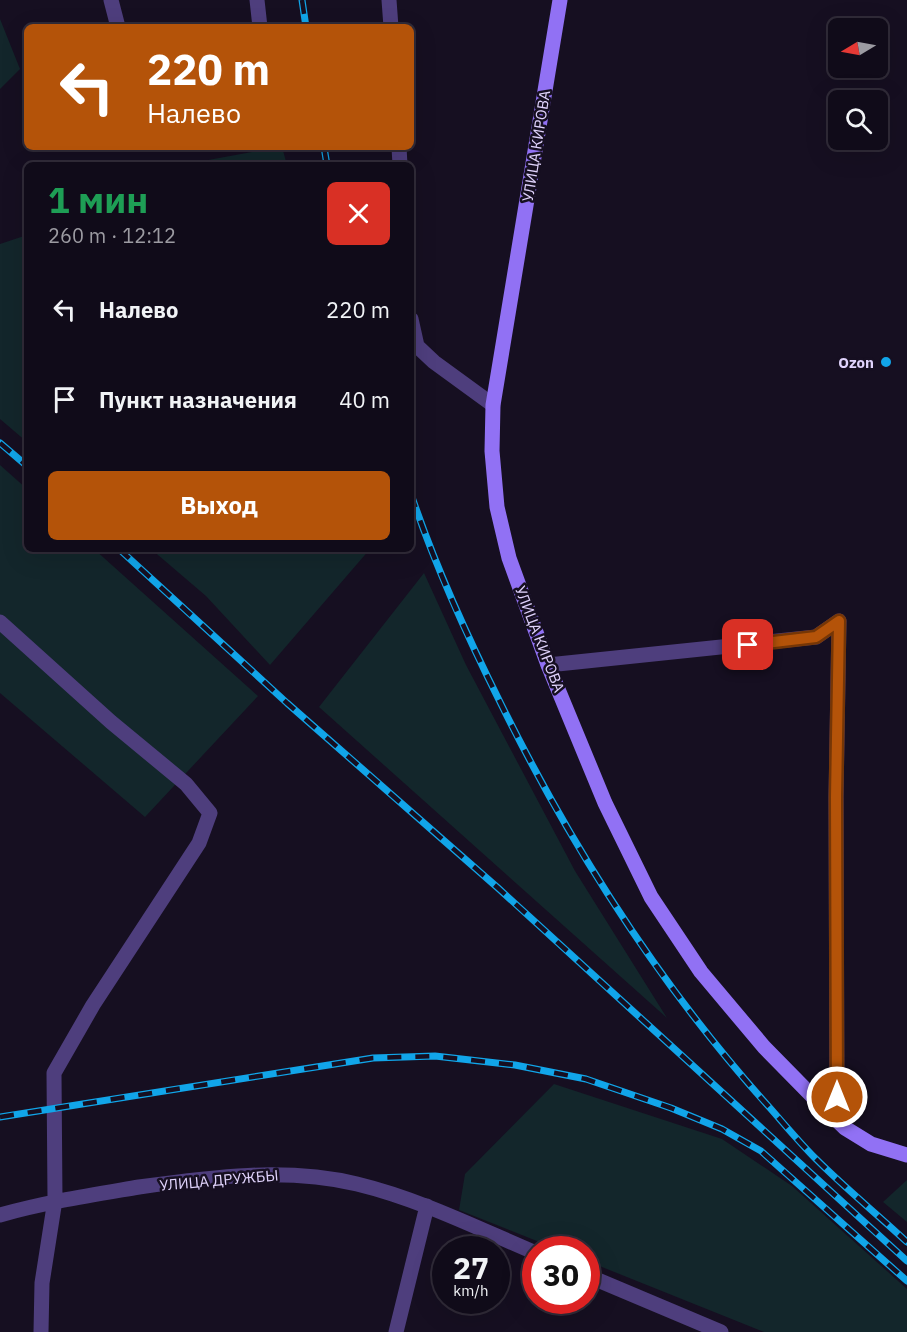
<!DOCTYPE html>
<html lang="ru">
<head>
<meta charset="utf-8">
<style>
	body { margin:0; font-family:"IBM Plex Sans",sans-serif; background:#1e1926; color:#f1f3f6; height:100vh; display:flex; flex-direction:column; font-size:22px; white-space:nowrap }
	* { box-sizing:border-box; margin:0 }
	p { font-size:20px; color:#9c9ba2 }
	.icon { flex:none; width:33px; height:33px; fill:none; stroke:currentColor; stroke-width:2; stroke-linecap:round; stroke-linejoin:round }
	.map { position:relative; flex:1; overflow:hidden }
	.side { position:absolute; left:24px; top:162px; width:390px; height:390px; display:flex; flex-direction:column; background:#100b19; border-radius:9px; box-shadow:0 6px 24px #0002,0 0 0 2px #302b38 }
	.side>* { flex:none }
	.top-card { position:absolute; left:24px; top:24px; width:390px; height:126px; border-radius:9px; box-shadow:0 6px 24px #0002,0 0 0 2px #302b38; background:#b45309; color:#fff; overflow:hidden }
	.needle { width:39px; rotate:260deg }
	.fabs { position:absolute; left:828px; top:18px; display:grid; gap:12px }
	.fabs a { display:grid; place-items:center; width:60px; height:60px; border-radius:9px; background:#100b19; box-shadow:0 6px 24px #0002,0 0 0 2px #302b38; font-size:30px }
	.speed { position:absolute; left:432px; top:1236px; display:flex; gap:12px; font-size:30px; font-weight:700; text-align:center }
	.speed>* { display:grid; place-content:center; width:78px; height:78px; border-radius:50%; background:#100b19; box-shadow:0 6px 24px #0002,0 0 0 2px #302b38; line-height:1 }
	.speed small { font-size:15px; font-weight:400 }
	.speed .limit { border:9px solid #d22; background:#fff; color:#111 }
	.pin { position:absolute; display:grid; place-items:center; width:51px; height:51px; color:#fff; margin:-26px; border-radius:12px; box-shadow:0 3px 9px #0006 }
	.me { position:absolute; width:66px; margin:-33px; rotate:0deg; stroke-linejoin:round; filter:drop-shadow(0 0 4px #0008) }
	.turn { display:flex; align-items:center; gap:21px; height:126px; padding:0 24px; font-size:27px }
	.turn .icon { width:78px; height:78px; stroke-width:2.5 }
	.turn b { display:block; font-size:42px; line-height:51px }
	.round { display:grid; place-items:center; flex:none; width:63px; height:63px; border-radius:9px; background:#1e1926 }
	.summary { display:flex; align-items:center; justify-content:space-between; height:102px; padding:0 24px }
	h1 { font-size:36px; font-weight:700; line-height:45px; color:#1e9e55 }
	.cta { display:flex; gap:12px; margin-top:auto; padding:12px 24px }
	.cta a { flex:1; height:69px; border-radius:9px; background:#b45309; color:#fff; font-size:24px; font-weight:700; line-height:69px; text-align:center }
	ul { padding:0; list-style:none }
	li { display:flex; align-items:center; gap:18px; height:90px; padding:0 24px }
	li div { flex:1 }
	li b { display:block; font-size:22px }
	li em { font-style:normal }
	.map>svg:first-child { display:block }
	.green { fill:#13262b }
	.lines { fill:none; stroke-linecap:round; stroke-linejoin:round }
	.street { stroke:#4e3e7d; stroke-width:15 }
	.secondary { stroke:#9171f4; stroke-width:15 }
	.rail-casing { stroke:#11a5e9; stroke-width:7 }
	.rail { stroke:#160f21; stroke-width:4.5; stroke-dasharray:14; stroke-linecap:butt }
	.route-casing { stroke:#753606; stroke-width:15 }
	.route { stroke:#b45309; stroke-width:10 }
	.poi-dot { fill:#11a5e9; stroke:#160f21; stroke-width:2 }
	.labels { text-anchor:middle; dominant-baseline:central; stroke-width:5; stroke-linejoin:round; paint-order:stroke }
	.street-label { font-size:15px; fill:#e0d3fc; stroke:#160f21 }
	.poi-label { font-size:15px; font-weight:bold; fill:#e0d3fc; stroke:#160f21; text-anchor:end }
</style>
</head>
<body>
<div class="map">
<svg width="907" height="1332" viewBox="0 0 907 1332">
	<rect width="100%" height="100%" fill="#160f21"/>
	<path class="green" d="M0 19 20 69 0 89Z
		M279 147H282L287 165H181Z
		M27 235V442L0 419V244Z
		M0 465 27 489V549H94L258 696 145 817 0 693Z
		M151 549H370L270 665 206 596Z
		M424 573 466 665 575 871 667 1018 319 707Z
		M554 1084 722 1139 792 1186 907 1289V1332H764L587 1261 586 1250 557 1249 459 1210 465 1174Z
		M907 1180V1222L883 1202Z"/>
	<g class="lines">
		<path class="street" d="M111 0 118 27
			M257 0 260 27
			M389 0 391 27
			M399 147 400 165
			M411 319 417 346 434 362 493 405
			M0 622 111 722 186 784 210 813 199 843 93 1005 54 1073 55 1200 42 1283 41 1332
			M548 665 816 637 839 621
			M837 1120 836 797 839 621
			M0 1215C46 1202 92 1195 139 1187 211 1177 285 1167 357 1184 419 1199 477 1228 536 1253
			M586 1275 721 1332
			M396 1332 427 1206"/>
		<path class="secondary" d="M560 0 493 405 492 451 497 507 509 558 548 665 605 803 651 897 701 972 764 1047 819 1103 845 1128 871 1144 907 1155"/>
		<defs>
			<path id="rail" d="M302 0 306 27
				M324 147 327 165
				M0 443 27 466
				M411 494C435 566 467 636 501 704 573 850 661 987 770 1108 785 1125 800 1143 816 1159 845 1188 877 1214 907 1242
				M119 549 287 703 498 888 907 1261
				M0 1117 373 1058 435 1056 515 1065 586 1079 671 1108 722 1129 761 1151 907 1281"/>
		</defs>
		<use href="#rail" class="rail-casing"/>
		<use href="#rail" class="rail"/>
	</g>
	<g class="lines">
		<defs>
			<path id="route" d="M748 645 816 637 839 621 836 797 837 1097"/>
		</defs>
		<use href="#route" class="route-casing"/>
		<use href="#route" class="route"/>
	</g>
	<circle class="poi-dot" cx="886" cy="362" r="6"/>
	<g class="labels">
		<g class="street-label">
			<text transform="translate(536 146) rotate(-81)">УЛИЦА КИРОВА</text>
			<text transform="translate(540 639) rotate(69)">УЛИЦА КИРОВА</text>
			<text transform="translate(219 1180) rotate(-5)">УЛИЦА ДРУЖБЫ</text>
		</g>
		<g class="poi-label">
			<text x="874" y="362">Ozon</text>
		</g>
	</g>
</svg>
<div class="fabs">
<a><svg class="needle" viewBox="-14 -14 28 28"><path d="M0-13l5 13h-10z" fill="#e53935"/><path d="M0 13l5-13h-10z" fill="#9c9ba2"/></svg></a>
<a><svg class="icon" aria-label="search" viewBox="0 0 24 24"><circle cx="10" cy="10" r="6"/><path d="M15 15l6 6"/></svg></a>
</div>
<div class="speed"><div>27<small>km/h</small></div><div class="limit">30</div></div>
<div class="pin" style="left:748px;top:645px;background:#d93025"><svg class="icon" aria-label="arrive" viewBox="0 0 24 24"><path d="M6 21V4h12l-3 4 3 4H6"/></svg></div>
<svg class="me" style="left:837px;top:1097px" viewBox="-20 -20 40 40"><circle r="17" fill="#b45309" stroke="#fff" stroke-width="3"/><path d="M0-11L8 9 0 5-8 9z" fill="#fff"/></svg>
<div class="top-card">
<div class="turn"><svg class="icon" aria-label="left" viewBox="0 0 24 24"><path d="M17 20v-9H6M10 6l-5 5 5 5"/></svg><div><b>220 m</b>Налево</div></div>
</div>
<section class="side">
<div class="summary"><div><h1>1 мин</h1><p>260 m · 12:12</p></div><a class="round" style="background:#d93025;color:#fff"><svg class="icon" aria-label="close" viewBox="0 0 24 24"><path d="M6 6l12 12M18 6L6 18"/></svg></a></div>
<ul>
<li><svg class="icon" aria-label="left" viewBox="0 0 24 24"><path d="M17 20v-9H6M10 6l-5 5 5 5"/></svg><div><b>Налево</b></div><em>220 m</em></li>
<li><svg class="icon" aria-label="arrive" viewBox="0 0 24 24"><path d="M6 21V4h12l-3 4 3 4H6"/></svg><div><b>Пункт назначения</b></div><em>40 m</em></li>
</ul>
<div class="cta"><a>Выход</a></div>
</section>
</div>
</body>
</html>
